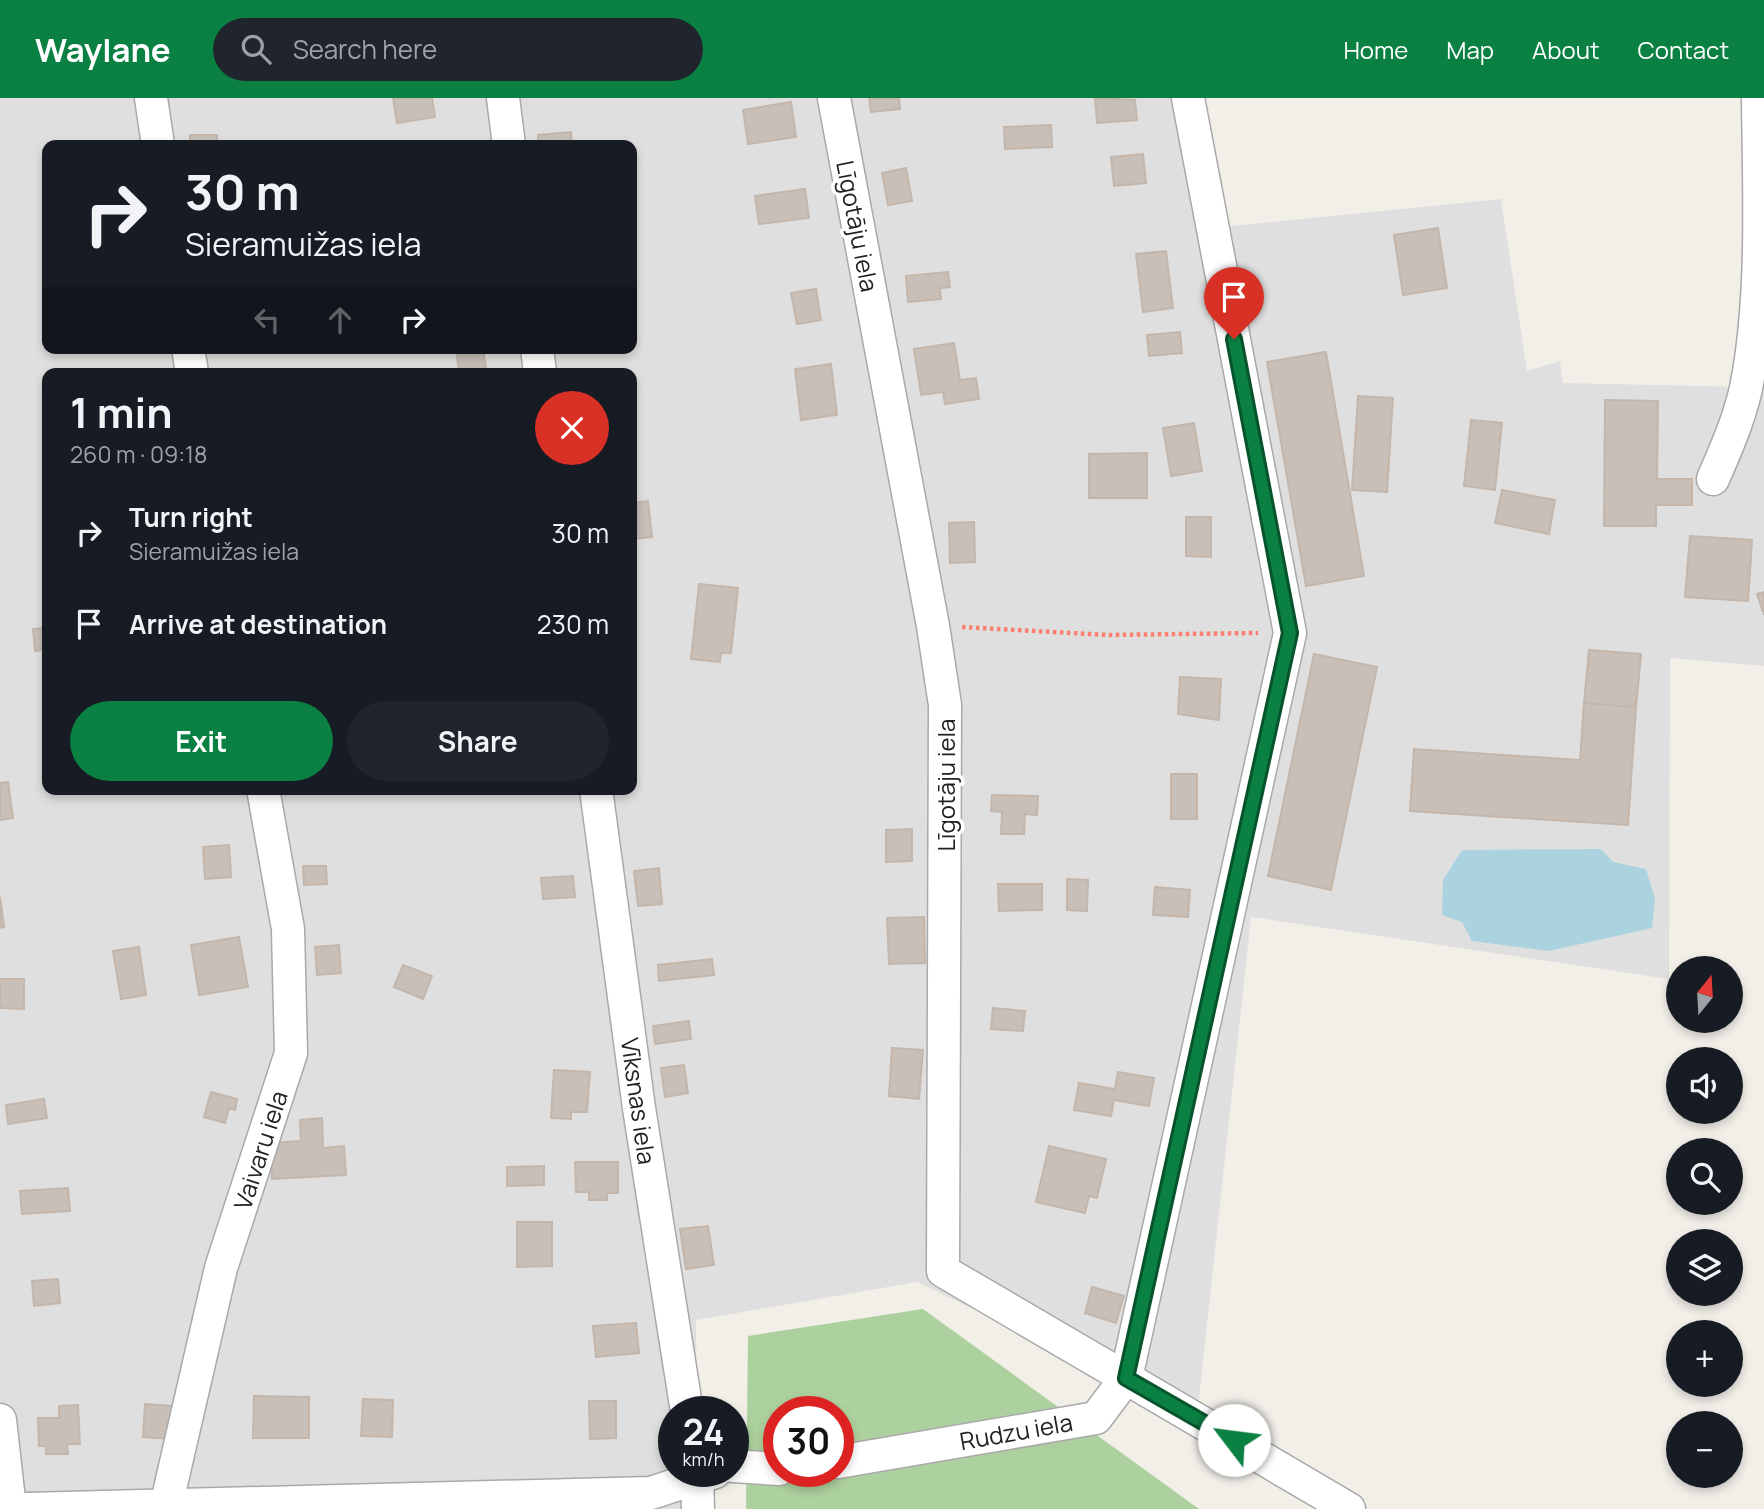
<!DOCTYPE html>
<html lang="en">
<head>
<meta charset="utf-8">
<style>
	body { margin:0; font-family:Manrope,sans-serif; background:#20242c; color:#f1f3f6; height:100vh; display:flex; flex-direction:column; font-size:26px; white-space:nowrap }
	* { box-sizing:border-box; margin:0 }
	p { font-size:23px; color:#9ea1a6 }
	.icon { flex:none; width:38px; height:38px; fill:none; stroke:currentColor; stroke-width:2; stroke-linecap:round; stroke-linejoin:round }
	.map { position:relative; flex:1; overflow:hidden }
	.details { position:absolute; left:42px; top:270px; width:595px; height:427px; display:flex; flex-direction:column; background:#171b24; border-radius:14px; box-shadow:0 4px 10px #0003 }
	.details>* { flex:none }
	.banner { position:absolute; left:42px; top:42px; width:595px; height:214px; border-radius:14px; box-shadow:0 4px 10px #0003; background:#171b24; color:#f1f3f6; overflow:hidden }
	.needle { width:46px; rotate:18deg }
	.tools { position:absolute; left:1666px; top:858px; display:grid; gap:14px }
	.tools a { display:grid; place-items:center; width:77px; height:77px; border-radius:50%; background:#171b24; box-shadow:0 4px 10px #0003; font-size:35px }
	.speed { position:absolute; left:658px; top:1298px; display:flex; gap:14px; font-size:35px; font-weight:700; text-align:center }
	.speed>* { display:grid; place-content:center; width:91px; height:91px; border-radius:50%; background:#171b24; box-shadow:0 4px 10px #0003; line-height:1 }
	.speed small { font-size:18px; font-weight:400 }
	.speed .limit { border:10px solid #d22; background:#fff; color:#111 }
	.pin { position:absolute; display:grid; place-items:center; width:60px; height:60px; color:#fff; margin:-72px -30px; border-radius:50% 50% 50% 0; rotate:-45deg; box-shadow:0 0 7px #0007 }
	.pin .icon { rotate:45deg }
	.me { position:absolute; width:77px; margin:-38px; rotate:300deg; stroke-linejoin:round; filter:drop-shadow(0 0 5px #0008) }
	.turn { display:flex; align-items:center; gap:24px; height:147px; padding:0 28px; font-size:32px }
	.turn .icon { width:91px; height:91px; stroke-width:2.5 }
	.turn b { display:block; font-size:49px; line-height:60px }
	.lanes { display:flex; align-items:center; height:66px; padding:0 28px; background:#0003; justify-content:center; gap:35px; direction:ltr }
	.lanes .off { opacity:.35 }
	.round { display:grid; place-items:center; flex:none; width:74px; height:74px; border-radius:37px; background:#20242c }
	.summary { display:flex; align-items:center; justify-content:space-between; height:119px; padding:0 28px }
	h1 { font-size:42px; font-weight:700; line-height:52px }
	.action { display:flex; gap:14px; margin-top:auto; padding:14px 28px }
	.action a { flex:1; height:80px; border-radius:42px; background:#0b8043; color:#fff; font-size:28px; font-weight:700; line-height:80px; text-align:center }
	.action a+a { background:#20242c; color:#f1f3f6 }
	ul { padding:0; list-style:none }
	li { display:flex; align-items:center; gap:21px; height:91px; padding:0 28px }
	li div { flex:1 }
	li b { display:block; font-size:26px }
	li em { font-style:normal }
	header { display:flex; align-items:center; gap:42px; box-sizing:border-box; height:98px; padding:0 35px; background:#0b8043; color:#fff }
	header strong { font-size:33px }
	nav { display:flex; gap:38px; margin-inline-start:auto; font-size:24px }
	.search { width:490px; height:63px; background:#20242c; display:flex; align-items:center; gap:18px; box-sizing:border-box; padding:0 24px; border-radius:38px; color:#9ea1a6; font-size:26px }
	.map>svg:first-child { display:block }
	.residential { fill:#e0dfdf; fill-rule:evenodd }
	.forest { fill:#add19e; fill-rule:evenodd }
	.water { fill:#aad3df }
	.building { fill:#c7bfb8; stroke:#c4b6ab; stroke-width:2 }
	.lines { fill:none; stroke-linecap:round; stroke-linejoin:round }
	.minor-casing { stroke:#a9a9a9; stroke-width:35 }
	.path { stroke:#fa8072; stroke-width:4.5; stroke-dasharray:3.5 3.5; stroke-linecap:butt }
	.minor { stroke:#fff; stroke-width:32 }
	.route-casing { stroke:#07532c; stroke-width:18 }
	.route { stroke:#0b8043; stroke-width:12 }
	.labels { text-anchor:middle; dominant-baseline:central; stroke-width:7; stroke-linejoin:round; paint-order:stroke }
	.street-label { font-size:24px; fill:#222; stroke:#fff }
</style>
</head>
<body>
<header>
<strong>Waylane</strong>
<div class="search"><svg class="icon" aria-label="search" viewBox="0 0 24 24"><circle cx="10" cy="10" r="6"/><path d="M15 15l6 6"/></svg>Search here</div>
<nav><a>Home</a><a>Map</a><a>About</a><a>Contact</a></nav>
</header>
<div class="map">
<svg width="1764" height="1411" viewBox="0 0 1764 1411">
	<rect width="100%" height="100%" fill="#f2efe9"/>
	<path class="residential" d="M0 0H1198L1223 129 1501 101 1527 273 1560 263 1563 285 1746 289 1764 0V568L1670 560 1669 881 1251 819 1197 1319 917 1184 696 1222 697 1314H674V1374L698 1411H0ZM47 47H632V250H47ZM47 275H632V691H47Z"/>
	<path class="forest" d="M923 1211 1199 1411H746L748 1238ZM779 1314H838V1374H779Z"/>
	<path class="water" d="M1601 751 1613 764 1646 771 1655 801 1652 830 1549 853 1472 843 1462 824 1442 817 1443 782 1462 752Z"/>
	<path class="building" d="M393 0H432L435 19 397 25Z
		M869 0H899L900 11 871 14Z
		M1095 0 1135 2 1137 22 1097 25Z
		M791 4 796 39 748 46 743 12Z
		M1051 27 1052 49 1005 51 1004 29Z
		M571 34 572 47H539L538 37Z
		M190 37H217V47H190Z
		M1143 56 1146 85 1114 88 1111 59Z
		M906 70 912 103 888 107 882 75Z
		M805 91 809 120 759 126 755 98Z
		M1438 130 1447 190 1403 197 1394 137Z
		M1166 153 1173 210 1143 214 1136 156Z
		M948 174 950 189 940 190 941 201 908 204 906 178Z
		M816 191 821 222 797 226 791 195Z
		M1180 234 1182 255 1149 258 1147 237Z
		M954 245 960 282 976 280 979 301 945 306 943 294 921 297 914 251Z
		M456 250H483L486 270 459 273Z
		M1326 254 1364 478 1306 488 1267 264Z
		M831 266 837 317 801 322 795 271Z
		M1358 298 1393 300 1387 394 1352 392Z
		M1605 302 1658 303 1657 381H1692V407H1656V428H1604Z
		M1471 322 1502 325 1495 392 1464 388Z
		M1194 325 1202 373 1171 378 1163 330Z
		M1147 355V400H1089V356Z
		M1502 392 1555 402 1549 436 1495 425Z
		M648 403 652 439 632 441V405Z
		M1186 419H1211V459L1186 458Z
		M974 424 975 464 950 465 949 425Z
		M1690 438 1752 442 1748 503 1685 499Z
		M699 486 738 490 731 555H721L720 564 691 561Z
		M1764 494V517L1757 496Z
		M47 530V551L35 553 33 531Z
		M1589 552 1641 556 1636 609 1584 605Z
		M1314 556 1377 569 1331 792 1268 778Z
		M1180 579 1221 581 1219 622 1178 616Z
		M1584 605 1636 609 1628 727 1410 713 1414 651 1580 662Z
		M1171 676H1197V721H1171Z
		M8 684 13 720 0 722V685Z
		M992 697 1038 698 1037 717 1025 716 1024 736H1001L1002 714 991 713Z
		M912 731V763L886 764V732Z
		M229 747 231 779 205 781 203 749Z
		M303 768H326L327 786 304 787Z
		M659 770 662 806 638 808 634 773Z
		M573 778 575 799 543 801 541 780Z
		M1067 781 1088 782 1087 813 1067 812Z
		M998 786H1042V812L999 813Z
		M1155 789 1190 792 1188 819 1153 817Z
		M0 799 4 829 0 830Z
		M924 819 925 865 889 866 887 820Z
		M239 839 248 889 199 897 191 847Z
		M339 847 341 875 317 877 315 849Z
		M139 849 146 897 121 901 113 853Z
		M712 861 714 877 659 883 658 867Z
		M403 867 432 878 423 901 394 889Z
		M0 881H24V911L0 910Z
		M993 910 1025 913 1023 933 991 931Z
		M689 923 691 941 655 946 653 928Z
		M892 950 923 952 919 1001 889 998Z
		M684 967 688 995 665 999 661 970Z
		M554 972 590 974 587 1014H571V1021L551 1020Z
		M1118 974 1154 980 1149 1008 1114 1002 1111 1018 1074 1012 1079 985 1115 991Z
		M211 994 237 1001 235 1012 229 1010 225 1025 204 1019Z
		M44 1001 47 1020 8 1026 6 1007Z
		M322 1020 323 1050 344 1048 346 1077 272 1081 270 1045 301 1043 300 1022Z
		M1049 1048 1106 1061 1097 1100 1089 1098 1085 1115 1036 1104Z
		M575 1064H618V1095H607V1102H589V1094H576Z
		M544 1068V1087L507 1088V1069Z
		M68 1090 70 1113 22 1116 20 1093Z
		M517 1124H552V1168L517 1169Z
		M708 1128 714 1167 686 1171 680 1131Z
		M58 1181 60 1205 34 1208 32 1183Z
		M1092 1189 1124 1198 1116 1225 1085 1215Z
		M636 1225 639 1255 596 1259 593 1228Z
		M254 1298 309 1299V1340H253Z
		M363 1301 393 1302 392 1339 361 1338Z
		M589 1303H616V1340L590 1341Z
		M145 1306 172 1308 170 1341 143 1339Z
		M78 1307 80 1346H67L68 1356H46V1348H39L38 1320H59V1308Z"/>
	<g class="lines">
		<defs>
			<path id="minor" d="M151 0 158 47
				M503 0 509 47
				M834 0 933 528 945 607 943 1173 1126 1280 1290 535 1188 0
				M188 250 192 275
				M537 250 540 275
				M1713 381C1726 351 1739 322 1746 290 1764 201 1759 92 1758 0
				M596 691 639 1010 687 1314
				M0 1322 10 1411
				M838 1364 1096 1320 1126 1280 1349 1411
				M733 1368 779 1371
				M697 1374 698 1411
				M166 1408 221 1170 291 955 288 831 263 691
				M27 1411 651 1395 715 1374"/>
		</defs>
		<use href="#minor" class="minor-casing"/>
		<path class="path" d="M962 529 1108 537 1258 535"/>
		<use href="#minor" class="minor"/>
	</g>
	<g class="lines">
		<defs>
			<path id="route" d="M1234 241 1290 535 1126 1280 1234 1342"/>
		</defs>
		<use href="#route" class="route-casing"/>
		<use href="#route" class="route"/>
	</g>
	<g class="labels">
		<g class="street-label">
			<text transform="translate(858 128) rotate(79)">Līgotāju iela</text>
			<text transform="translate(945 687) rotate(-90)">Līgotāju iela</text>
			<text transform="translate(639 1003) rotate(82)">Vīksnas iela</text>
			<text transform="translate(260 1052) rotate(-72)">Vaivaru iela</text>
			<text transform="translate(1016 1333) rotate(-10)">Rudzu iela</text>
		</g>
	</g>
</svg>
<div class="tools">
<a><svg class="needle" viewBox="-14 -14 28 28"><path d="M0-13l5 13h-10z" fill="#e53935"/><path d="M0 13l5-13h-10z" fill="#9ea1a6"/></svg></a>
<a><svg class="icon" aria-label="sound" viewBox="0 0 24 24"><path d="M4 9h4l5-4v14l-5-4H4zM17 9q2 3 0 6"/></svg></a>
<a><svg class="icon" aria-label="search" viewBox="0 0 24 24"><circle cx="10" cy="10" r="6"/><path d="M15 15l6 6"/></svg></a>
<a><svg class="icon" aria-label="layers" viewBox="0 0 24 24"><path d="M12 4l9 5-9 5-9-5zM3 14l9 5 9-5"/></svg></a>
<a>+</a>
<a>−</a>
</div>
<div class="speed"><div>24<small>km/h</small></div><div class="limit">30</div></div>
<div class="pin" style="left:1234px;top:241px;background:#d93025"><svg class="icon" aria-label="arrive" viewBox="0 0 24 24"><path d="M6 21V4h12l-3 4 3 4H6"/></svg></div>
<svg class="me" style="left:1234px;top:1342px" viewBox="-20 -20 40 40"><circle r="19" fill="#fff"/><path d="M0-13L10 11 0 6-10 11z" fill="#0b8043"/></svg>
<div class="banner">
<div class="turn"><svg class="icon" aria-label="right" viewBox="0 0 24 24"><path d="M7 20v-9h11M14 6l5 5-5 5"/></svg><div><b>30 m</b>Sieramuižas iela</div></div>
<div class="lanes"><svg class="icon off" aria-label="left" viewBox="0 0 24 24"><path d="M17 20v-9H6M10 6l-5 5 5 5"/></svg><svg class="icon off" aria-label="ahead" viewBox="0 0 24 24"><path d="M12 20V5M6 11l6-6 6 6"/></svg><svg class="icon" aria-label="right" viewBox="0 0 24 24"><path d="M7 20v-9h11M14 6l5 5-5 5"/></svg></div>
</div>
<section class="details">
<div class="summary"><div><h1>1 min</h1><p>260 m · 09:18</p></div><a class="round" style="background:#d93025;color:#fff"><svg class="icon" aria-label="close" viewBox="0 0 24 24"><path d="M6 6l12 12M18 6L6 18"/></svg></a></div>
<ul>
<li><svg class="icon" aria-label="right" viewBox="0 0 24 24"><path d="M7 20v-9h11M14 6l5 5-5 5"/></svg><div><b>Turn right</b><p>Sieramuižas iela</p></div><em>30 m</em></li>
<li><svg class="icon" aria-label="arrive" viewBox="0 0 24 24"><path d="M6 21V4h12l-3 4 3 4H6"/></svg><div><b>Arrive at destination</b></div><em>230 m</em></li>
</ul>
<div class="action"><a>Exit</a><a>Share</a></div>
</section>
</div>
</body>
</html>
